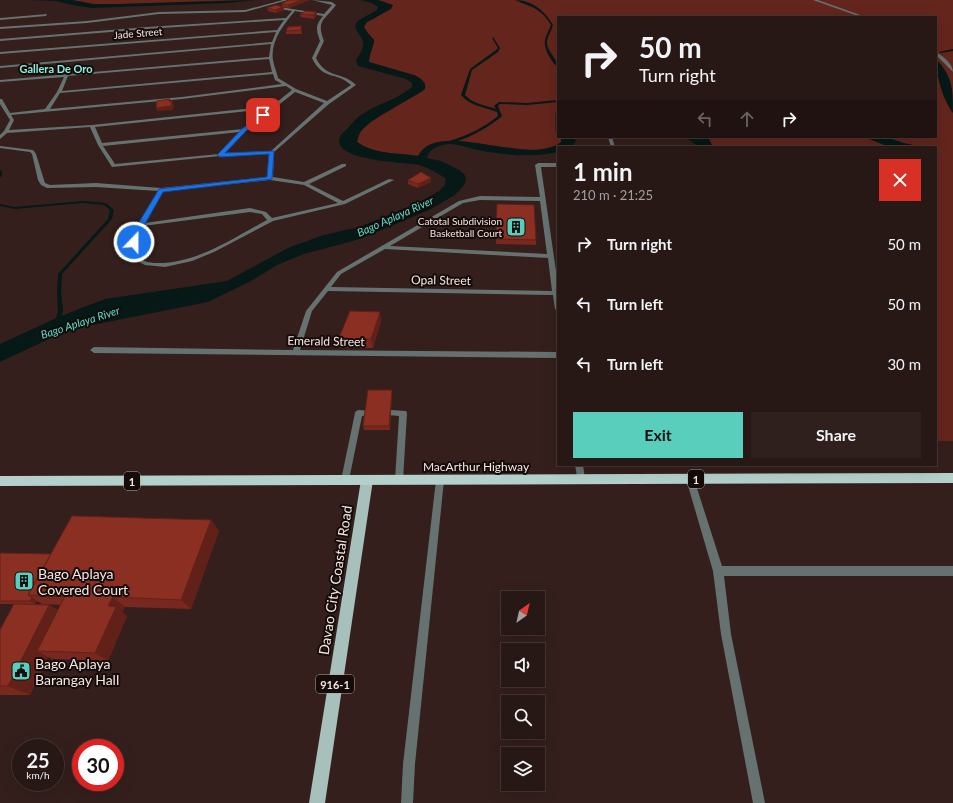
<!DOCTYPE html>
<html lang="en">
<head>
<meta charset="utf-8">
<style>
	body { margin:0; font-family:Lato,sans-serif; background:#2f201e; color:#f1f3f6; height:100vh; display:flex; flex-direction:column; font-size:15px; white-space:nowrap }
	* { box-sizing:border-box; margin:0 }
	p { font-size:13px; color:#a49fa0 }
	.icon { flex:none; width:22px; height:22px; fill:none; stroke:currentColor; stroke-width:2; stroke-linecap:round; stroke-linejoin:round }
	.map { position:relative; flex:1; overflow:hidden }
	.panel { position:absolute; left:557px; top:146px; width:380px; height:320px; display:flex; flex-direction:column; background:#271715; border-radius:0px; box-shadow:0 4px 16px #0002,0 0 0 1px #433634 }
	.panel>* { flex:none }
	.top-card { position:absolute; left:557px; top:16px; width:380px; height:122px; border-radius:0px; box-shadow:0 4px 16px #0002,0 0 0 1px #433634; background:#271715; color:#f1f3f6; overflow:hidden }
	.needle { width:26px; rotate:34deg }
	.controls { position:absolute; left:501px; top:591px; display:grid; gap:8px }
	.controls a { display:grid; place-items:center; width:44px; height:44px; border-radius:0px; background:#271715; box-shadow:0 4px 16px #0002,0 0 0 1px #433634; font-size:20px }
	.speed { position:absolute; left:12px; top:739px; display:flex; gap:8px; font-size:20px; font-weight:700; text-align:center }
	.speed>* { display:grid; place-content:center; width:52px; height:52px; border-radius:50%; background:#271715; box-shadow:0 4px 16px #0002,0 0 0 1px #433634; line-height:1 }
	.speed small { font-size:10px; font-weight:400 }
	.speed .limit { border:6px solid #d22; background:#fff; color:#111 }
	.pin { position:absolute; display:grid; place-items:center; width:34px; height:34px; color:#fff; margin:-17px; border-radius:8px; box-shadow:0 2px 6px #0006 }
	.me { position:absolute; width:44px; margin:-22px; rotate:22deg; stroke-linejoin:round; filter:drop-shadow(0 0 3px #0008) }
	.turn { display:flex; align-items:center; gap:14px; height:84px; padding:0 16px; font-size:18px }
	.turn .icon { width:52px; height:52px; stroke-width:2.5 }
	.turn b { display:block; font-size:28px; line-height:34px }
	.lanes { display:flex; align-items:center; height:38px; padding:0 16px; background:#0003; justify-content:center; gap:20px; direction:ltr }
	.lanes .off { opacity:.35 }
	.round { display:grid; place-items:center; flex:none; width:42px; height:42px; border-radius:0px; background:#2f201e }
	.summary { display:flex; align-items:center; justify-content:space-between; height:68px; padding:0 16px }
	h1 { font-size:24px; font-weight:700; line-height:30px }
	.button { display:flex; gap:8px; margin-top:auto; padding:8px 16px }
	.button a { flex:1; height:46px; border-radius:0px; background:#5acebd; color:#111; font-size:16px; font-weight:700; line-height:46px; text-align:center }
	.button a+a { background:#2f201e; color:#f1f3f6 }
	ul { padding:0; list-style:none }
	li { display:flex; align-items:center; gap:12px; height:60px; padding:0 16px }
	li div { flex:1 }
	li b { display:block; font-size:15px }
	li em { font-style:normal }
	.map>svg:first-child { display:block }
	.green { fill:#64251c }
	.water { fill:#061916 }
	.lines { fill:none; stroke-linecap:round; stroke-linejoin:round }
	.stream { fill:#061916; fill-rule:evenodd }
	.service { fill:#667270; fill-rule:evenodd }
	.minor { fill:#667270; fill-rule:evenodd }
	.primary { fill:#a7c0bb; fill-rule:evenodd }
	.trunk { fill:#b4d0ca; fill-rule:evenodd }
	.wall { fill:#78281e; fill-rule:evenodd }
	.shaded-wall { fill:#612118 }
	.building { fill:#8b2f23; stroke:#612118 }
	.route { fill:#1a73e8; stroke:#114b97 }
	.labels { text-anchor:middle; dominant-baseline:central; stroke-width:4; stroke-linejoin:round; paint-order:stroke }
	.far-street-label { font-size:10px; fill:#f4e6e3; stroke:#150c0a }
	.far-poi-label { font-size:10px; fill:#f4e6e3; stroke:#150c0a; text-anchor:end }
	.far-neighbourhood-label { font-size:11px; font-weight:bold; fill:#87efde; stroke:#150c0a }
	.far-water-label { font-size:11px; font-style:italic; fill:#50e0cd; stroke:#150c0a }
	.shield { fill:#150c0a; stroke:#b1a5a2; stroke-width:1 }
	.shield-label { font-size:11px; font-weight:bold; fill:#f4e6e3 }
	.street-label { font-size:12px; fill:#f4e6e3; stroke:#150c0a }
	.near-poi-label { font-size:14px; fill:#f4e6e3; stroke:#150c0a; text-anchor:start }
	.near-street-label { font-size:14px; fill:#f4e6e3; stroke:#150c0a }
</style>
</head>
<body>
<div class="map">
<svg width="953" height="803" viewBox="0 0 953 803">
	<rect width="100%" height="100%" fill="#341f1c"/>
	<path class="green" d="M72 0H237L120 4H93Z
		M378 0H953V441H936V147H713L708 137H936V17H558V112L555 113V131L558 134V137L562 138 561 142C558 145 554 148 550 149 520 157 432 124 419 156 398 153 374 154 357 142L360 132 371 122 425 89V83L420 78 369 62 374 40 367 32 364 27 367 22 376 18 385 2Z"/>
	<path class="water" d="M32 0H72L93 4H120L256 0 227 3 92 8 72 5 56 1Z
		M361 0H378L393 5 391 9 367 22 364 27 367 32 374 40C374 48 368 54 369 62L414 75C420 78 426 81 425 89 411 100 367 119 360 133 358 135 358 139 357 142 373 154 398 153 418 156 438 117 527 168 561 142V137H574L576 141C572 148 566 147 558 147V152C532 158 504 155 478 150 468 148 459 144 448 144 439 145 429 148 427 158L441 161 459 170 464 174 466 178 465 184 455 195 429 210 360 239 304 254 277 265 251 281 208 302 77 328 53 337 0 362V344L61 316 105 299 227 281 290 247 324 235 359 227 418 203 439 191 445 185 446 179C438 173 429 168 419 165 405 162 331 161 340 137 341 134 345 131 348 128 352 124 356 118 361 115 376 104 397 100 412 87V83L406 79 358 66 356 60C359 55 364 49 363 43 363 35 350 29 358 21 363 17 371 14 377 10L378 7 372 3Z
		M936 59C953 77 953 89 953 113 943 100 936 75 936 59Z
		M685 137H708L713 147H699Z
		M864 137H886L904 143 923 147H889Z"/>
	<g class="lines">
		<path class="stream" d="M515 0C532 0 545 11 553 25 552 30 548 35 547 41 546 52 558 58 558 68 552 62 543 49 545 40 546 35 549 30 551 25 541 8 531 7 515 0Z
			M493 37 500 48 498 52 472 70 465 95C473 104 485 105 496 109L494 106 499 102 527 103 558 100V102L527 105 500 104 498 106 502 116C491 126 463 142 449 143V141C466 136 484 128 498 116L497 112C484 107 470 106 461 95L470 69 496 50 498 48 492 38Z
			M953 49V51L940 53 939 52Z
			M0 170 2 171V176L0 177Z
			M83 201 106 203 114 210 112 219 62 274 61 291 63 311 61 318 58 323 56 324 53 322 56 318 58 311 57 291 58 274 108 219 110 210 104 205 83 203 15 209 0 206V204L15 207Z"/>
		<path class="service" d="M813 0H818L866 17H861Z
			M936 52C943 56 953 64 953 72L936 55Z
			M359 410 370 411 371 413 370 415 362 416 349 480 348 483 345 484 342 483 341 480 355 413 356 411Z
			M391 410 406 411 407 413 403 480 402 483 399 484 396 483 395 480 399 416 388 415 387 413 388 411Z
			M690 475 693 476 694 479 722 566H953V576H724L731 634 765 803H753L721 634 713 571 686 479 687 476Z
			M440 476 443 477 444 480 415 764 413 803H401L403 764 436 480 437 477Z"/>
		<path class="minor" d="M283 0H288L245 12 159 14 87 23 0 29V27L87 21 159 12 245 10Z
			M312 0 332 2 336 5C324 21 316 20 324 41L316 58C326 79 342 71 356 85L329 104 274 152 273 177 304 182 342 164H346V166L309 184 343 201 389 179 394 180 345 204 273 221 214 252 192 261 165 267 145 265 135 260 131 254V242L138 225 158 191 96 187 47 188 41 185 38 180 32 154 30 152 0 148V146L33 150 36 154 44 180 45 183 50 185 96 183 161 188 267 177 269 154 220 156 112 167 98 145 90 127 7 133 0 139V135L4 131 10 120 0 104V99H2L10 113 45 109 57 92 64 77 0 82V80L269 57 271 44 0 68V66L272 42 276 32 0 54V52L277 30 284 20 147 29 0 41V39L147 27 286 18 292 11 274 8 273 6 324 14 332 5ZM295 11 323 16C315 26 316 29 320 41L312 58C323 81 336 71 351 85L327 101 296 89 278 78C277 72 274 67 273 60 270 42 283 25 295 11ZM269 59 272 72 62 91 68 76ZM273 74 275 80 282 84 182 97 50 109 60 93ZM286 86 292 90 272 106 92 125 9 130 14 120 11 115 182 99ZM295 92 324 103 271 151 224 153 246 131ZM268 109 243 129 102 143 95 127ZM240 132 219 154 115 164 103 146ZM270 180 304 185 338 203 272 218 266 212 250 208 145 223 163 191ZM250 212 262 214 267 220C233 238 195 265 154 263 129 261 137 242 143 226Z
			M47 14 46 16 0 20V18Z
			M608 137H612L615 147H611Z
			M538 163H558V167H541L558 285V311L555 309 553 295 328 291 312 311 300 350 558 352V358L94 353 90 350 94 347 293 350 306 311 337 272 459 201 480 196 540 197 535 165ZM480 200 540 201 547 254 390 246 463 203ZM385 249 548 258 552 291 331 287 341 274Z
			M575 465H583L585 479 584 482 581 483 578 482Z"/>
		<path class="primary" d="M367 475 371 477 373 480 325 803H309L361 480 363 477Z"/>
		<path class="trunk" d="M953 473V483L0 486V476Z"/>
	</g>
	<path class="wall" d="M289 0H310L289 8 284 7V10L276 13 268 11 267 8 282 6 281 4Z
		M316 12 317 15 314 19 301 17 300 14Z
		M301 26 302 34H286V31Z
		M408 180 431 182 418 188 408 184Z
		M497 204 536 240V245L496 244Z
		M381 321 373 348H340L338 340Z
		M392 394 390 430H364L363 426Z
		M211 520 219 531 191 609 125 607 122 612 127 616 108 661 52 659 48 657 30 695H0V630L14 604H0V553L51 554ZM37 601 42 604 60 605 58 610 49 605 35 604Z"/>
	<path class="shaded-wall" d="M302 0H310L289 8 288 5Z
		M283 7 284 10 276 13 275 10Z
		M316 12 317 15 314 19 313 15Z
		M172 101 174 105 173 110 157 111 156 108Z
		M431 178V182L418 188V184Z
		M380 312 381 321 373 348 371 339Z
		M392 390V394L390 430 389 426Z
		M211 520 219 531 191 609 181 600Z
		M32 597 37 601 35 604 30 601Z
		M113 597 125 607 122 612 127 616 108 661 95 653 108 606Z
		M49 605 68 617 37 651 48 657 30 695 8 686Z"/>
	<path class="building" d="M289 0H302L288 5 281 4Z
		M276 5 283 7 275 10 267 8Z
		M306 11 316 12 313 15 300 14Z
		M301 26V30L286 31 288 27Z
		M170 99 169 102 172 101 171 106 156 108 157 101Z
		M421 172 431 178 418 184 408 180Z
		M497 204 534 205 536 240 496 239Z
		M350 311 380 312 371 339 338 340Z
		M368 390H392L389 426H363Z
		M72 516 211 520 181 600 113 597 108 606 116 607 95 653 37 651 65 596 28 595Z
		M0 553 51 554 28 595 32 597 30 601H0Z
		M14 604 49 605 8 686H0V630Z"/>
	<path class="route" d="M263 113 265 114V116L246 131 225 153 274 151 272 179 163 192 145 224 138 242 132 244 131 242 138 224 159 189 267 177 269 154 220 157 217 155 242 129Z"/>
	<defs>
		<symbol id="building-square" viewBox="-11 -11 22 22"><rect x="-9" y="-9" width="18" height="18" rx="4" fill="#5acebd" stroke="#150c0a"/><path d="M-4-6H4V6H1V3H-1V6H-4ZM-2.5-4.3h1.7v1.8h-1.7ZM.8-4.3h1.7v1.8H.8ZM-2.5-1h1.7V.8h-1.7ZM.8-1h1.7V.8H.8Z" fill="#111"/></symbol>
		<symbol id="civic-square" viewBox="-11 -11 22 22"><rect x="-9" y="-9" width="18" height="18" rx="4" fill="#5acebd" stroke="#150c0a"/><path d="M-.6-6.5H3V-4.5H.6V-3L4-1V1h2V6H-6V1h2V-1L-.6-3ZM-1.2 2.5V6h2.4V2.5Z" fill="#111"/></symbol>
	</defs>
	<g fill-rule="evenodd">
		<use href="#building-square" x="505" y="216" width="22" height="22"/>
		<use href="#building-square" x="13" y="570" width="22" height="22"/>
		<use href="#civic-square" x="10" y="660" width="22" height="22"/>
	</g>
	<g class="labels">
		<g class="far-street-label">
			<text transform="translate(138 33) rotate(-5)">Jade Street</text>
		</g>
		<g class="far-poi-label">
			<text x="502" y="221">Catotal Subdivision<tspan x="502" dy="12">Basketball Court</tspan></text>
		</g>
		<g class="far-neighbourhood-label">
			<text x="56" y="68">Gallera De Oro</text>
		</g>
		<g class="far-water-label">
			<text transform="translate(395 216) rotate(-24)">Bago Aplaya River</text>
			<text transform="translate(80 322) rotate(-18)">Bago Aplaya River</text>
		</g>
		<g class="shield">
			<rect x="688" y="470" width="16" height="18" rx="3"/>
			<rect x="124" y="472" width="16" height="18" rx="3"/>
			<rect x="316" y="675" width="38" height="18" rx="3"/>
		</g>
		<g class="shield-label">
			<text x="696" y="479">1</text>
			<text x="132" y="481">1</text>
			<text x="335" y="684">916-1</text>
		</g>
		<g class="street-label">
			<text transform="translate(441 280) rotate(1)">Opal Street</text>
			<text transform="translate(326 341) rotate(1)">Emerald Street</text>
			<text x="476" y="466">MacArthur Highway</text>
		</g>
		<g class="near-poi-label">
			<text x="38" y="573">Bago Aplaya<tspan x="38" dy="16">Covered Court</tspan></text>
			<text x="35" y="663">Bago Aplaya<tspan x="35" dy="16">Barangay Hall</tspan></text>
		</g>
		<g class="near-street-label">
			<text transform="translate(335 580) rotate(-81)">Davao City Coastal Road</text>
		</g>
	</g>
</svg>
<div class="controls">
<a><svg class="needle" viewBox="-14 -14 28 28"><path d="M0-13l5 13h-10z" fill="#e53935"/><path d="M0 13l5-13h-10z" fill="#a49fa0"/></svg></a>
<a><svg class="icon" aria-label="sound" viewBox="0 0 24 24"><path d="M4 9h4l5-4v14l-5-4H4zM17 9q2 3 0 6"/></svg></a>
<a><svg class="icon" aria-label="search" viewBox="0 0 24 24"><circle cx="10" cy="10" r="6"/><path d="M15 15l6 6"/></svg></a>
<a><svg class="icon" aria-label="layers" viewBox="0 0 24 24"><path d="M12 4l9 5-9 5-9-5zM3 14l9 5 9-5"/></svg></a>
</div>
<div class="speed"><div>25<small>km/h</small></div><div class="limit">30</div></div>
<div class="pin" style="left:263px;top:115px;background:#d93025"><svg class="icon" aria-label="arrive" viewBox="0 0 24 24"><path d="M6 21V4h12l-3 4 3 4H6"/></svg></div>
<svg class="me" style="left:134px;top:242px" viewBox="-20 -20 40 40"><circle r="17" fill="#1a73e8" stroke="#fff" stroke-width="3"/><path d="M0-11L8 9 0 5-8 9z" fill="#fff"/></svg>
<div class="top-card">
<div class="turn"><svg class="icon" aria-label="right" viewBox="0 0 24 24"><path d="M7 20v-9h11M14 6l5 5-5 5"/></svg><div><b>50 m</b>Turn right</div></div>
<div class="lanes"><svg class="icon off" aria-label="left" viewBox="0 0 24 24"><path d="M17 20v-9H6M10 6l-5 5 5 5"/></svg><svg class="icon off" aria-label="ahead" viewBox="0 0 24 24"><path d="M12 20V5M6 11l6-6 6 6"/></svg><svg class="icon" aria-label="right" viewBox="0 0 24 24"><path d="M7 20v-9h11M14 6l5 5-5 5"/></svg></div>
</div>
<section class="panel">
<div class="summary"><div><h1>1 min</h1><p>210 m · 21:25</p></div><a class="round" style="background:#d93025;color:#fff"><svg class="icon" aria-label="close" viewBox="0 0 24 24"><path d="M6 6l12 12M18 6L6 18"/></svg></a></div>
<ul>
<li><svg class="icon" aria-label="right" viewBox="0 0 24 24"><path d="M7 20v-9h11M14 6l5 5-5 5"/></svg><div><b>Turn right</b></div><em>50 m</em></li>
<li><svg class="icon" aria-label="left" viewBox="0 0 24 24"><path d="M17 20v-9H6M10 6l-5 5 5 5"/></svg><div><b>Turn left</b></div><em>50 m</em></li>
<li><svg class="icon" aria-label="left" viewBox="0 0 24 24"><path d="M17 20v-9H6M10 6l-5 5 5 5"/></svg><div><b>Turn left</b></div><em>30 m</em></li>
</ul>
<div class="button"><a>Exit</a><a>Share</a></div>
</section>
</div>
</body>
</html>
